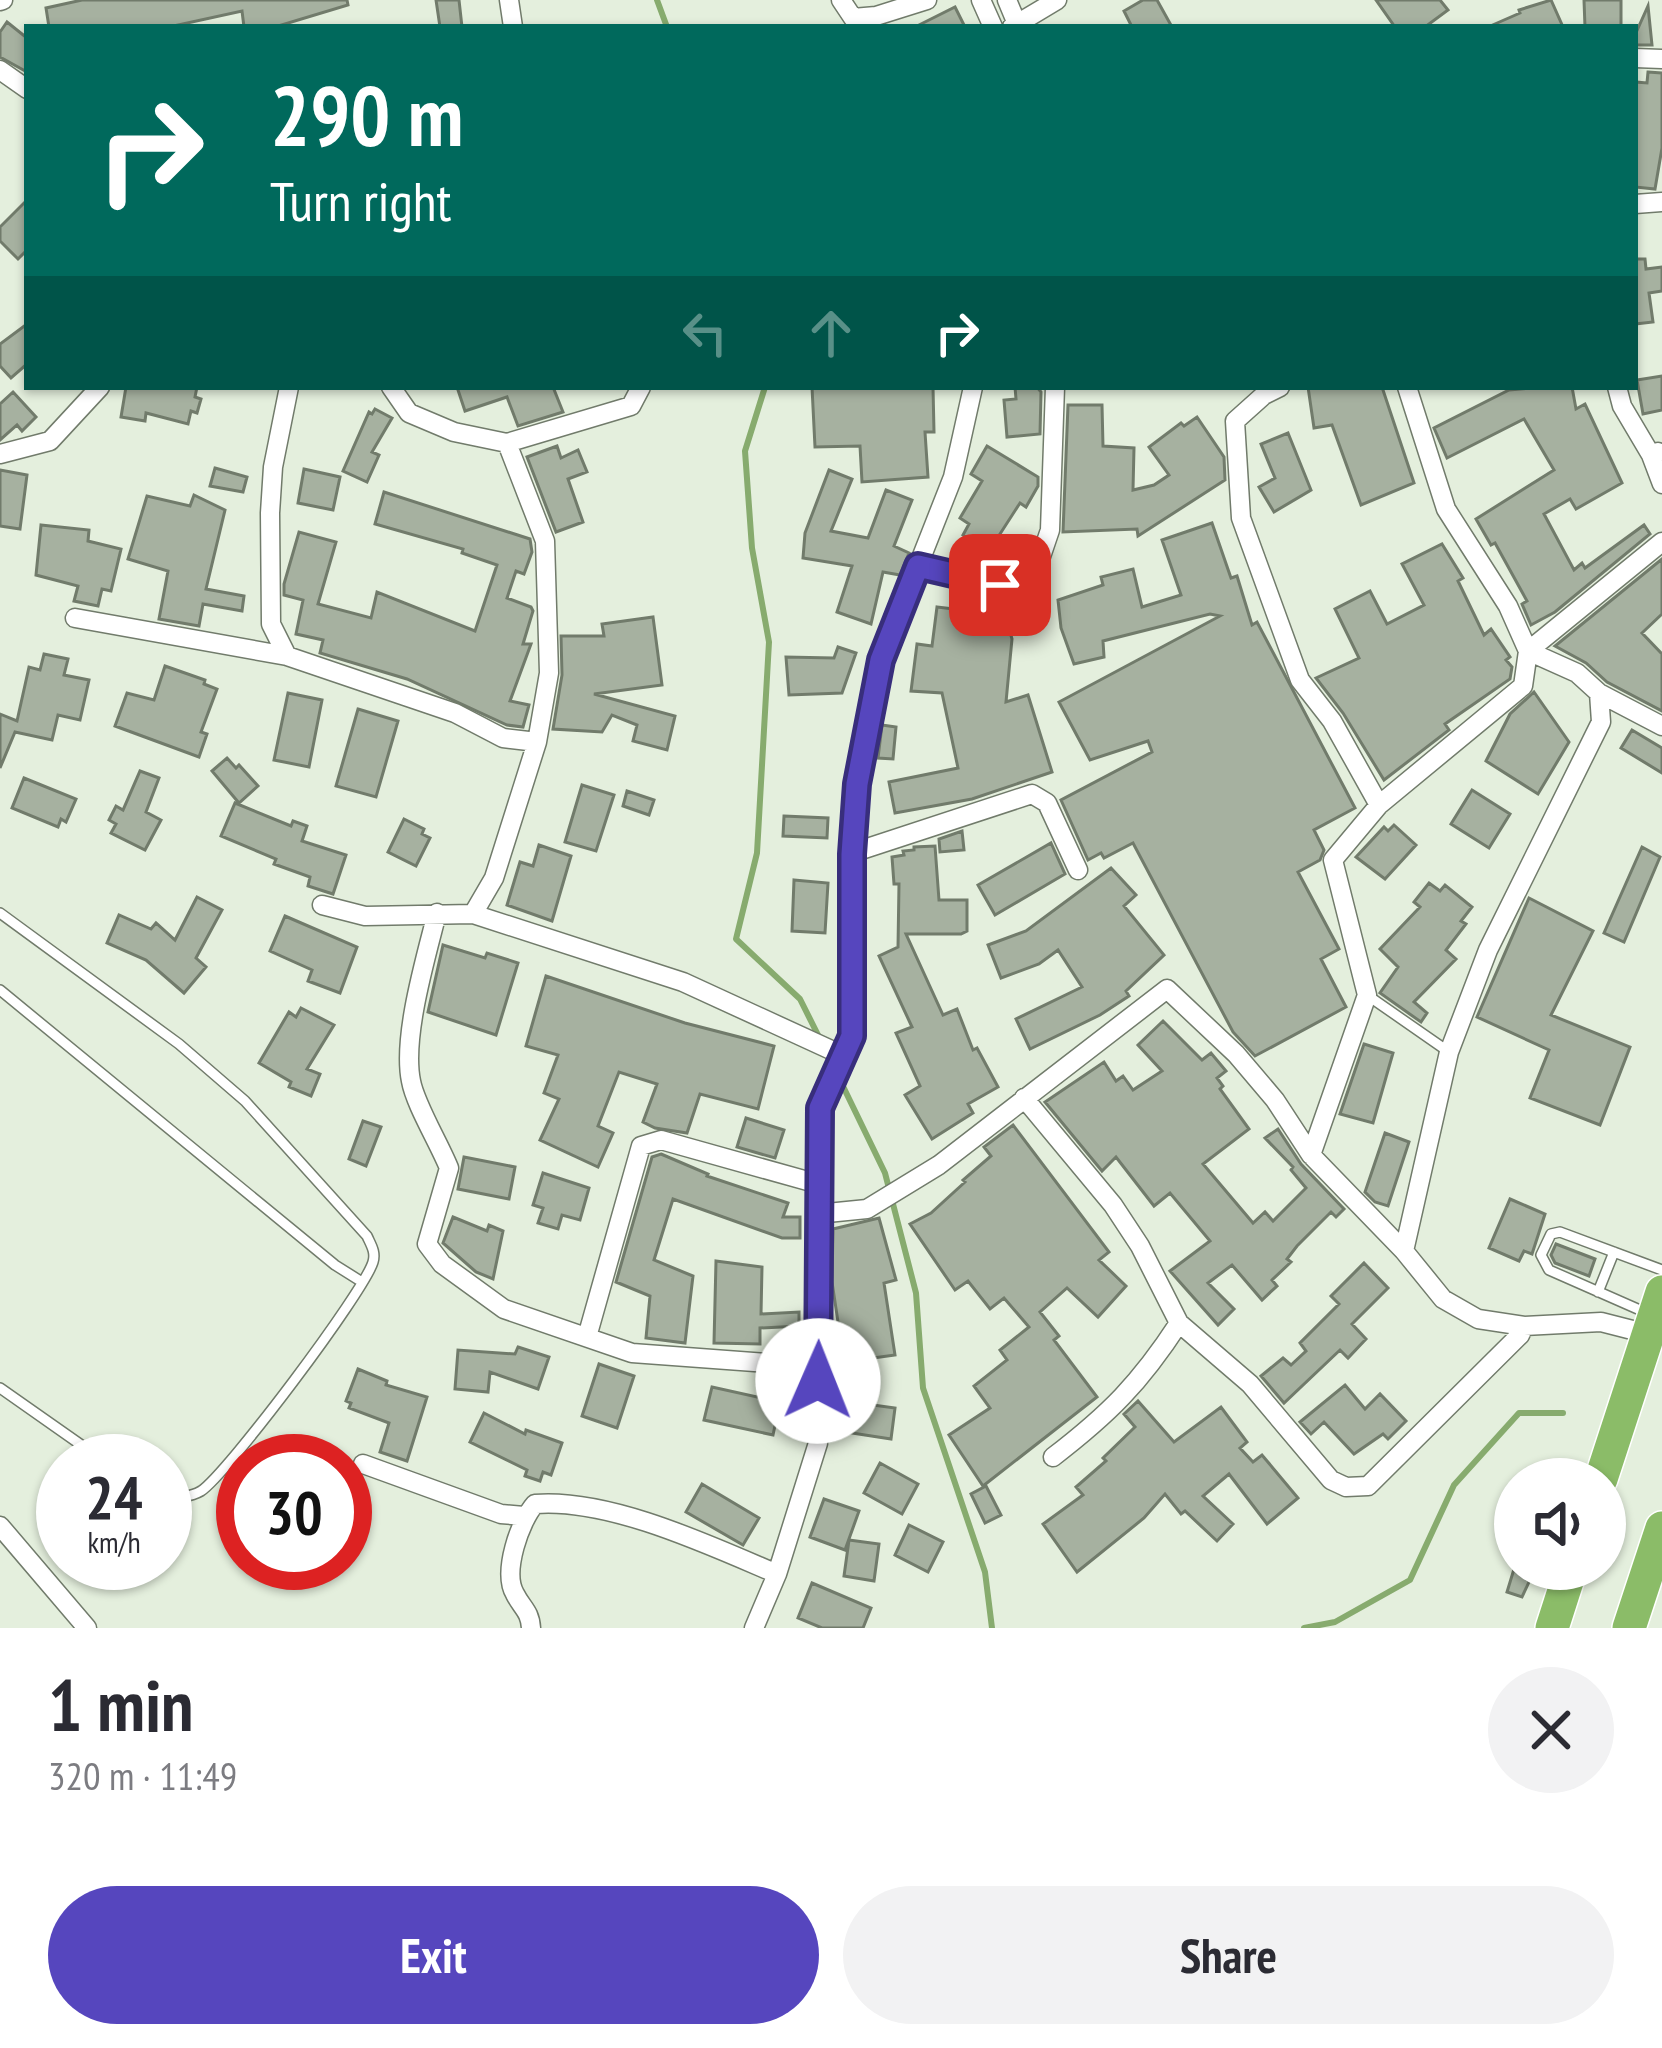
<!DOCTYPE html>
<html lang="en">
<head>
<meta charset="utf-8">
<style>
	body { margin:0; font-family:"PT Sans Narrow",sans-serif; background:#f2f2f3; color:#2b2b33; height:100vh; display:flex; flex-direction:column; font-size:45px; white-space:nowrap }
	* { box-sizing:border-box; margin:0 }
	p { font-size:39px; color:#7c7c81 }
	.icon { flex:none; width:66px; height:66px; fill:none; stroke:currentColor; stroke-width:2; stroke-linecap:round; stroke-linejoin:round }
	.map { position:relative; height:1628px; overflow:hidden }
	.panel { display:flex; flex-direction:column; background:#fff; flex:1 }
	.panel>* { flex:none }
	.guide { position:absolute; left:24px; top:24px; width:1614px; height:366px; border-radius:0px; box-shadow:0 3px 9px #0004; background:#00695c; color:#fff; overflow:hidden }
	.buttons { position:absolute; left:1494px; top:1458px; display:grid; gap:24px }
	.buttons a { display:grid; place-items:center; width:132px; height:132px; border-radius:50%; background:#fff; box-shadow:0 3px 9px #0004; font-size:60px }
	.speed { position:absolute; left:36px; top:1434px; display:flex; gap:24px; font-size:60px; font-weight:700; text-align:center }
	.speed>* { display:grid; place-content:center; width:156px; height:156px; border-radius:50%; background:#fff; box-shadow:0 3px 9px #0004; line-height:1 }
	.speed small { font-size:30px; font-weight:400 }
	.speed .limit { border:18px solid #d22; background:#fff; color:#111 }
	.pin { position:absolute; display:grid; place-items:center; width:102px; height:102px; color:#fff; margin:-51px; border-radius:24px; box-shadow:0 6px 18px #0006 }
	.me { position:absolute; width:132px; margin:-66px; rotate:1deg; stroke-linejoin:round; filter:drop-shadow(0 0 9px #0008) }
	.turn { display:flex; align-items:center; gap:42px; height:252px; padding:0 48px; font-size:54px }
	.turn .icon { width:156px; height:156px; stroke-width:2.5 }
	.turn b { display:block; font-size:84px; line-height:102px }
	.lanes { display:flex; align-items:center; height:114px; padding:0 48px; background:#0003; justify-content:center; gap:60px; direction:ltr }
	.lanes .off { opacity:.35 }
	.round { display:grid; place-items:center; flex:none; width:126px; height:126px; border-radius:63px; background:#f2f2f3 }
	.head { display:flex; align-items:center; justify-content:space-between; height:204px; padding:0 48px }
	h1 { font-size:72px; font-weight:600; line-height:90px }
	.button { display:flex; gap:24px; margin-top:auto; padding:24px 48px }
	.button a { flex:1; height:138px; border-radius:72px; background:#5646be; color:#fff; font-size:48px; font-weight:600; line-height:138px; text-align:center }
	.button a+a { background:#f2f2f3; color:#2b2b33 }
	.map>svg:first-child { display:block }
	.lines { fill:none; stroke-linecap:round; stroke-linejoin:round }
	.stream { stroke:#87ab6e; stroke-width:6 }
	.building { fill:#a6b1a0; stroke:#717b6b; stroke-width:3 }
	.lane-casing { stroke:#717b6b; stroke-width:12 }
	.street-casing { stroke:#717b6b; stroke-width:21 }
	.highway-casing { stroke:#fff; stroke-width:36 }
	.lane { stroke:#fff; stroke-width:9 }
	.street { stroke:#fff; stroke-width:18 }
	.highway { stroke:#8bbc68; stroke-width:33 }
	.route-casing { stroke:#382e7c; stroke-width:30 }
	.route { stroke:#5646be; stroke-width:21 }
</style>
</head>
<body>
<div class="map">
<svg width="1662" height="1628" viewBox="0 0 1662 1628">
	<rect width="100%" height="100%" fill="#e4efdd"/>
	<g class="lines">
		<path class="stream" d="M657 0 667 27
			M765 387 745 451 752 548 769 642 757 853 736 939 800 999 820 1039
			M839 1078 885 1173 916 1293 923 1388 985 1572 992 1628
			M1304 1628 1335 1622 1410 1580 1454 1485 1519 1413H1563"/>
	</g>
	<path class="building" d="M82 0H347L348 5 275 27H244L242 11 169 27H49L46 8Z
		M436 0H459L462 27H440Z
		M1143 0H1157L1172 27H1132L1124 11Z
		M1376 0H1440L1448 10 1425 27H1395Z
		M1551 0 1563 27H1488L1520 13 1519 10Z
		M1584 0H1621V27H1585Z
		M1648 6 1652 45H1635V35Z
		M955 7 965 27H915Z
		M7 22 27 38V72L0 57V32Z
		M1648 72 1662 73V148L1655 189 1635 187V82L1647 83Z
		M27 200V250L18 259 0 241V227Z
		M1635 259H1645L1646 269 1662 267V291L1649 293 1653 322 1635 324Z
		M27 324V364L11 378 0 366V344Z
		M1662 376V410L1643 414 1637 380Z
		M126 387H197L195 397 201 399 197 413 191 411 188 424 146 413 145 421 121 417Z
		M457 387H553L563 412 518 426 507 397 465 411Z
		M812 387H933L934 432H925L928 477 862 482 860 446 815 447Z
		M1015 387H1037L1041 392 1040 434 1007 437 1004 400 1016 399Z
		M1308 387H1382L1414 483 1361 505 1332 425 1314 428Z
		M1541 387H1572L1576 409 1585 404 1622 483 1576 509 1570 499 1544 514 1574 570 1582 563 1585 568 1644 525 1650 534 1555 612 1531 625 1522 604 1527 601 1495 543 1491 545 1476 519 1554 470 1524 419 1447 458 1434 428 1509 390Z
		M13 392 36 417 22 431 17 425 0 440V404Z
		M1068 405H1102L1103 446 1134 448 1133 490 1154 485 1169 475 1149 447 1181 423 1184 426 1197 417 1224 457 1225 480 1138 536 1137 529 1063 532Z
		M375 409 392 418 372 452 379 455 367 482 343 471 369 412 372 414Z
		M1288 433 1311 490 1274 512 1259 487 1275 478 1261 444Z
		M557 446 561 458 578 450 587 472 568 479 583 522 556 532 527 457Z
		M987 446 1038 477V486L1026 507 1020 503 989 551 963 535 969 524 960 518 982 481 971 474Z
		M215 468 247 477 243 492 210 486Z
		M304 469 340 477 333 510 298 503Z
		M0 470 27 475 20 529 0 526Z
		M829 470 852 479 831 531 868 538 886 490 912 500 894 546 909 553 900 575 883 572 871 624 837 612 852 566 803 558 805 533Z
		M384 492 530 539 532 552 524 574 516 571 507 598 531 607 533 611 523 644H531L510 701 529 705 523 727 507 725 407 679 320 653 323 640 296 634 303 600 284 595V584L299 532 336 542 318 604 371 618 377 592 475 631 497 565 462 553 463 549 375 524Z
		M194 495 225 510 206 589 244 596 242 611 203 604 199 626 159 619 168 571 128 559 147 496 190 506Z
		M1212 523 1231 578 1237 576 1252 625 1257 622 1355 808 1314 830 1324 850 1320 860 1298 872 1339 949 1321 959 1346 1007 1255 1056 1233 1032 1133 843 1104 858 1101 853 1088 860 1061 800 1152 752 1148 741 1090 760 1059 702 1220 616 1210 614 1103 641 1104 657 1074 664 1061 628 1058 600 1103 585 1101 577 1133 569 1142 607 1181 595 1162 540Z
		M41 525 89 530 88 541 121 549 111 591 102 589 98 606 74 601 78 586 36 575Z
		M1442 544 1463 578 1458 581 1484 635 1491 629 1510 657 1506 660 1512 667 1510 679 1445 724 1449 730 1384 780 1343 713 1316 678 1359 658 1335 609 1370 591 1387 624 1424 605 1402 564Z
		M1662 559V614L1642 633 1662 654V711L1607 682 1586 663 1555 646Z
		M937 607 1005 615 1012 639 1006 702 1028 695 1052 772 972 799 895 813 889 782 958 768 942 693 911 691 917 644 932 646Z
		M653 617 662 685 594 694 675 716 667 750 633 741 637 725 612 715 602 732 553 729 562 675 561 636H604L602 624Z
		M838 647 856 653 842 693 789 695 786 657 834 658Z
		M44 654 68 659 64 675 89 680 80 720 58 715 52 740 15 732 0 768V714L17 721 29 667 40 670Z
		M165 666 205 680 204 684 217 689 201 732 207 734 199 757 115 726 127 693 154 700Z
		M1534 692 1569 742 1538 794 1486 761 1510 714Z
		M288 693 322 700 309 767 274 760Z
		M358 709 398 721 376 797 336 786Z
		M882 725 896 727 893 759 878 758Z
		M1632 730 1662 748V773L1621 748Z
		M227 758 236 768 239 765 258 786 239 803 212 771Z
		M140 771 159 778 146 812 161 820 145 850 111 833 116 824 109 820 116 806 123 810Z
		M24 778 76 799 66 822 61 819 58 827 12 808Z
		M582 785 614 795 596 851 565 842Z
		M1472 790 1510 814 1489 848 1451 824Z
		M627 791 654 800 649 815 623 806Z
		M235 803 291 826 293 821 307 826 302 841 346 855 333 894 308 886 310 877 274 864 276 859 221 836Z
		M784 816 828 818 827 838 783 836Z
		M404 819 424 829 422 834 430 838 416 866 388 852Z
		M1394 825 1416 845 1385 879 1356 857 1384 827 1388 831Z
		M962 831 964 850 940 852 939 839Z
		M1051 843 1065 874 995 915 978 885Z
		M539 845 571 856 552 921 507 905 520 862 533 866Z
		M935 846 939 900H967V931L961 934H906L943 1015 957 1009 973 1050 977 1048 998 1087 968 1104 973 1113 932 1139 905 1095 920 1086 896 1033 912 1027 879 956 898 947 899 884H894L892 857 904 855 903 851 914 850V847Z
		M1642 847 1660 857 1624 942 1604 933Z
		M1111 868 1136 895 1124 906 1164 955 1126 991 1129 996 1100 1015 1030 1049 1016 1019 1082 987 1058 950 1039 964 1001 978 988 945 1026 931Z
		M794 880 828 883 825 933 792 931Z
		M1429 883 1440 891 1445 885 1472 907 1461 921 1466 924 1446 950 1456 959 1414 1002 1427 1013 1421 1022 1380 993 1398 967 1380 949 1420 907 1414 902Z
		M197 897 222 910 196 958 206 967 184 993 146 960 107 943 119 915 151 929 156 923 175 940Z
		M1529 898 1593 931 1551 1015 1630 1047 1600 1125 1530 1098 1549 1050 1477 1017Z
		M285 916 357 947 340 993 308 981 312 970 270 951Z
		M443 945 485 958 487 953 518 963 496 1035 428 1012Z
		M546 976 685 1023 774 1046 758 1109 700 1094 687 1133 655 1128 643 1122 657 1084 619 1072 598 1126 613 1133 598 1167 540 1140 559 1099 544 1093 558 1055 526 1046Z
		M301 1008 334 1025 307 1069 320 1074 311 1096 289 1087 291 1082 259 1063 289 1012 296 1017Z
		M1163 1021 1202 1060 1211 1053 1226 1071 1217 1078 1223 1086 1220 1089 1249 1129 1203 1164 1253 1223 1265 1212 1273 1221 1306 1188 1291 1170 1293 1167 1265 1138 1278 1129 1301 1164 1344 1209 1336 1217 1331 1212 1297 1246 1287 1259 1291 1262 1272 1280 1277 1286 1262 1300 1232 1265 1208 1283 1234 1309 1218 1325 1170 1271 1210 1241 1170 1193 1154 1206 1116 1157 1102 1171 1045 1102 1104 1062 1116 1081 1123 1076 1133 1090 1162 1071 1138 1045Z
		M1364 1044 1393 1053 1373 1123 1340 1114Z
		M746 1118 784 1130 775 1158 737 1147Z
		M363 1121 381 1127 366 1166 349 1159Z
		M1013 1125 1109 1252 1099 1260 1126 1286 1098 1317 1067 1288 1040 1312 1059 1336 1054 1340 1097 1397 983 1486 949 1435 990 1408 974 1386 1007 1360 1000 1350 1029 1327 1004 1298 990 1309 968 1281 955 1290 910 1224 931 1213 965 1182 963 1180 991 1156 984 1147Z
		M1385 1133 1409 1142 1388 1206 1375 1202 1365 1192Z
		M661 1154 708 1174 707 1176 788 1203 783 1217H800V1238H782L673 1199 654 1260 693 1276 685 1343 646 1338 650 1296 616 1282 652 1157Z
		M464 1157 515 1167 509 1199 458 1189Z
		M543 1173 589 1188 580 1220 562 1215 558 1229 538 1223 543 1208 533 1205Z
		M1510 1199 1545 1214 1532 1254 1524 1251 1519 1261 1489 1248Z
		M453 1217 487 1231 489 1225 503 1231 493 1279 476 1272 443 1243Z
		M879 1218 896 1280 884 1283 895 1355 844 1362 832 1282 833 1229Z
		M1556 1244 1595 1259 1589 1276 1555 1263 1551 1255Z
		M716 1261 762 1267 761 1314 799 1312V1326L760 1328V1344L714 1343Z
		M1364 1263 1388 1288 1352 1324 1366 1339 1348 1358 1340 1350 1284 1403 1261 1376 1283 1358 1291 1365 1306 1351 1300 1343 1339 1304 1331 1296Z
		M518 1347 549 1357 538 1389 490 1372 488 1392 455 1389 458 1350 515 1354Z
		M599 1364 634 1376 617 1428 582 1416Z
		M358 1369 387 1381 386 1385 427 1397 407 1461 380 1452 389 1423 349 1408 351 1403 346 1401Z
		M1345 1385 1365 1409 1380 1394 1406 1421 1388 1439 1383 1434 1354 1454 1324 1422 1311 1434 1300 1422Z
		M712 1387 780 1402 773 1435 704 1420Z
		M844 1401 895 1408 891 1439 839 1431Z
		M1138 1401 1174 1442 1221 1407 1247 1442 1240 1448 1253 1462 1262 1455 1298 1498 1267 1524 1229 1474 1203 1496 1233 1524 1217 1541 1185 1511 1181 1514 1165 1494 1144 1518 1077 1572 1043 1524 1083 1495 1076 1487 1106 1461 1103 1458 1135 1427 1124 1414Z
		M484 1413 525 1434 526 1430 562 1443 551 1475 543 1472 540 1481 525 1476 527 1470 470 1442Z
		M880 1463 918 1484 902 1514 864 1493Z
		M702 1484 759 1518 743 1545 686 1512Z
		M986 1486 1001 1515 985 1523 971 1494Z
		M824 1499 859 1511 845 1550 810 1537Z
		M909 1525 943 1542 928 1572 895 1555Z
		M849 1540 879 1544 874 1581 844 1576Z
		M1514 1569H1535L1522 1597 1507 1592Z
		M812 1583 871 1608 863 1628H822L798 1618Z"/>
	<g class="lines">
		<defs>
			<path id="lane" d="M0 913 179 1044 245 1101 367 1236C371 1245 376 1252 373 1262 364 1292 227 1474 201 1491 191 1497 176 1498 165 1496
				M0 990 335 1265 362 1282
				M1367 995 1449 1052
				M1598 1292 1614 1252
				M1649 1314 1549 1270 1541 1255 1551 1234 1560 1232 1662 1270
				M0 1388 104 1461"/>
			<path id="street" d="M509 0 513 27
				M841 0 853 18 876 16 927 0
				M981 0 993 27
				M1007 0 1017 24
				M0 1 3 0
				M1012 27 1057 0
				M1635 58 1662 59
				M0 70 27 89
				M1635 204 1662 202
				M391 387 409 413 454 432 507 443 631 406 641 387
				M1280 387 1264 395 1235 421 1241 518 1300 680 1332 721 1379 805
				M1617 387 1622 406 1651 455
				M1658 452 1651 455 1662 484
				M0 454 50 441 100 387
				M918 566 1000 585 1031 586 1050 530 1055 387
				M75 618 287 656 455 713 503 738 537 742
				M287 656 271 624 270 513 273 467 289 387
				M1599 693 1662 726
				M852 853 1032 794 1047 803 1078 870
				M322 905 365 916 473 914 494 878 537 742 549 673 545 541 507 443
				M437 913C426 957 402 1037 411 1081 415 1104 439 1143 449 1168L427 1244 442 1264 504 1309 632 1353 795 1365 819 1355
				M473 914 683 982 842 1055
				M1024 1098 1113 1205 1140 1246 1179 1323 1250 1384 1331 1480 1346 1487 1368 1486 1520 1335 1524 1326
				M1311 1155 1367 995 1333 860 1379 805 1523 686 1528 651 1662 542
				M817 1214 867 1209 939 1165 1167 989 1236 1054 1275 1100 1311 1155 1404 1251 1443 1299 1478 1319 1524 1326 1601 1322 1648 1334
				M1404 1251 1449 1052 1488 950 1601 722 1599 693 1577 673 1528 651 1508 606 1446 509 1407 387
				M587 1337 641 1146 661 1140 822 1185
				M1053 1457C1109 1414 1140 1383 1179 1323
				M363 1464 501 1514 524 1516
				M0 1526 87 1628
				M531 1628C530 1611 522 1608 515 1594 502 1572 520 1521 535 1504 609 1498 709 1545 777 1574
				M754 1628 777 1574 818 1443 820 1108 852 1036V853L857 785 872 702 881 660 953 477 973 387"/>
			<path id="highway" d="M1601 1479 1662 1292
				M1552 1628 1571 1569
				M1629 1628 1662 1528"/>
		</defs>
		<use href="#lane" class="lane-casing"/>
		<use href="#street" class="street-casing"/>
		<use href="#highway" class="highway-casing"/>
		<use href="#lane" class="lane"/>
		<use href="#street" class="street"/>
		<use href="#highway" class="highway"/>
	</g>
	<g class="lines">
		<defs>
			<path id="route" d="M818 1381 820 1108 852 1036V854L857 784 881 660 918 566 1000 585"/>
		</defs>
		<use href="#route" class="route-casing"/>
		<use href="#route" class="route"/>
	</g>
</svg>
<div class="buttons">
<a><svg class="icon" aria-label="sound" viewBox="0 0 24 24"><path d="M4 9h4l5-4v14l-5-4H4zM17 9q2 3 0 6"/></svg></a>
</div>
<div class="speed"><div>24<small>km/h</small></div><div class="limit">30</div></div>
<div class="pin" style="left:1000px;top:585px;background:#d93025"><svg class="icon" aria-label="arrive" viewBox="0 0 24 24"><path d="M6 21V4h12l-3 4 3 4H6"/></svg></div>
<svg class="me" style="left:818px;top:1381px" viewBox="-20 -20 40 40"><circle r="19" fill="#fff"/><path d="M0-13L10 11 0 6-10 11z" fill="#5646be"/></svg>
<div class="guide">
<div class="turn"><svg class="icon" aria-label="right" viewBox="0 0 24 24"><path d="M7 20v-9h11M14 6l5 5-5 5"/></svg><div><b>290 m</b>Turn right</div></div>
<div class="lanes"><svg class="icon off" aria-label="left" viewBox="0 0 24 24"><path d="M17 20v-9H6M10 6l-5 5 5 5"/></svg><svg class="icon off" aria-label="ahead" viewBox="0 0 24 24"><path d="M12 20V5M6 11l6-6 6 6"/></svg><svg class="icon" aria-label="right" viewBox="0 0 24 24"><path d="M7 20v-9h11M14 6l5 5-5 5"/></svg></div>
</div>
</div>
<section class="panel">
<div class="head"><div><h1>1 min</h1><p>320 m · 11:49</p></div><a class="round"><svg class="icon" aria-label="close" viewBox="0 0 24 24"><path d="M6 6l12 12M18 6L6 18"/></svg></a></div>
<div class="button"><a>Exit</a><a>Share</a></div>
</section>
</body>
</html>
